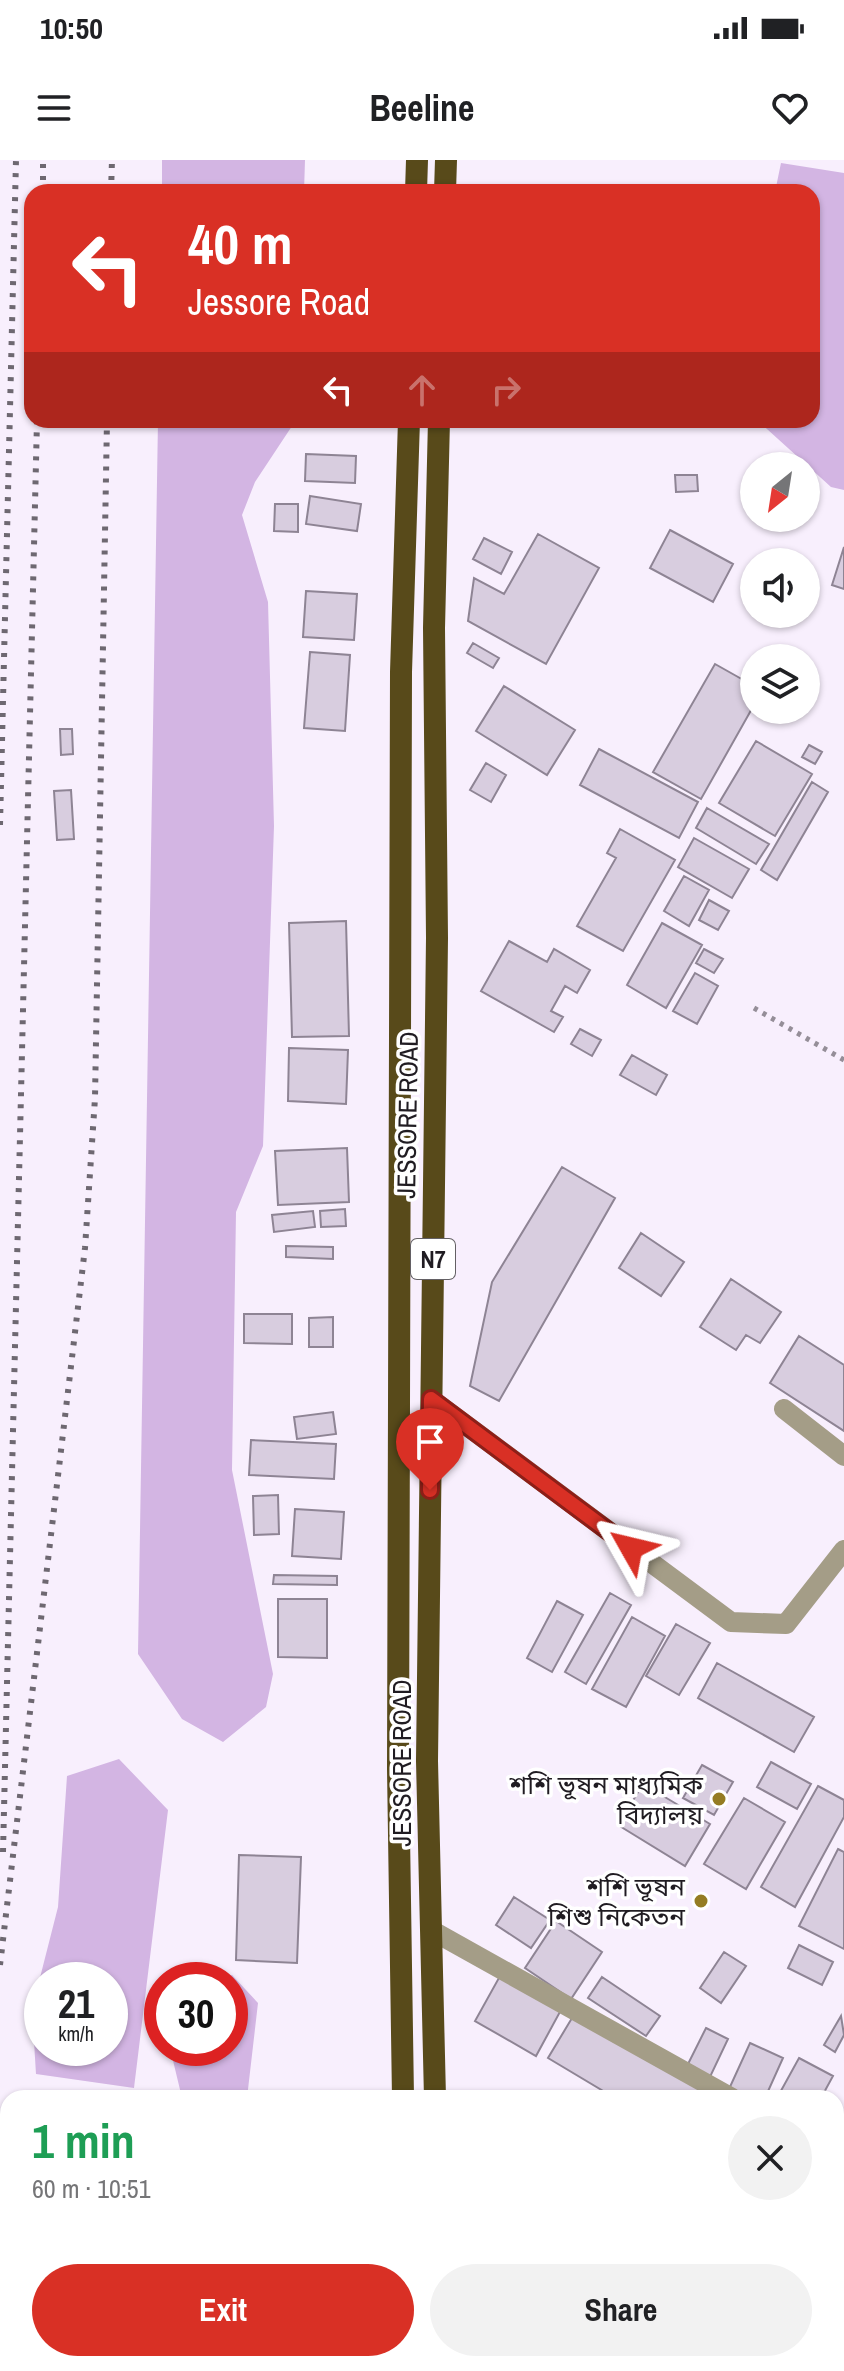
<!DOCTYPE html>
<html lang="en">
<head>
<meta charset="utf-8">
<style>
	body { margin:0; font-family:"Archivo Narrow","Noto Sans Bengali",sans-serif; background:#f2f2f2; color:#202124; height:100vh; display:flex; flex-direction:column; font-size:30px; white-space:nowrap }
	* { box-sizing:border-box; margin:0 }
	p { font-size:26px; color:#757577 }
	.icon { flex:none; width:44px; height:44px; fill:none; stroke:currentColor; stroke-width:2; stroke-linecap:round; stroke-linejoin:round }
	.map { position:relative; flex:1; overflow:hidden }
	.drawer { position:absolute; left:0px; top:1930px; width:844px; height:282px; display:flex; flex-direction:column; background:#fff; border-radius:24px 24px 0 0; box-shadow:0 2px 6px #0004 }
	.drawer>* { flex:none }
	.top-card { position:absolute; left:24px; top:24px; width:796px; height:244px; border-radius:24px; box-shadow:0 2px 6px #0004; background:#d93025; color:#fff; overflow:hidden }
	.needle { width:52px; rotate:210deg }
	.fabs { position:absolute; left:740px; top:292px; display:grid; gap:16px }
	.fabs a { display:grid; place-items:center; width:80px; height:80px; border-radius:50%; background:#fff; box-shadow:0 2px 6px #0004; font-size:40px }
	.speed { position:absolute; left:24px; top:1802px; display:flex; gap:16px; font-size:40px; font-weight:700; text-align:center }
	.speed>* { display:grid; place-content:center; width:104px; height:104px; border-radius:50%; background:#fff; box-shadow:0 2px 6px #0004; line-height:1 }
	.speed small { font-size:20px; font-weight:400 }
	.speed .limit { border:12px solid #d22; background:#fff; color:#111 }
	.pin { position:absolute; display:grid; place-items:center; width:68px; height:68px; color:#fff; margin:-82px -34px; border-radius:50% 50% 50% 0; rotate:-45deg; box-shadow:0 0 8px #0007 }
	.pin .icon { rotate:45deg }
	.me { position:absolute; width:88px; margin:-44px; rotate:307deg; stroke-linejoin:round; filter:drop-shadow(0 0 6px #0008) }
	.turn { display:flex; align-items:center; gap:28px; height:168px; padding:0 32px; font-size:36px }
	.turn .icon { width:104px; height:104px; stroke-width:2.5 }
	.turn b { display:block; font-size:56px; line-height:68px }
	.lanes { display:flex; align-items:center; height:76px; padding:0 32px; background:#0003; justify-content:center; gap:40px; direction:ltr }
	.lanes .off { opacity:.35 }
	.round { display:grid; place-items:center; flex:none; width:84px; height:84px; border-radius:42px; background:#f2f2f2 }
	.head { display:flex; align-items:center; justify-content:space-between; height:136px; padding:0 32px }
	h1 { font-size:48px; font-weight:800; line-height:60px; color:#1e9e55 }
	.primary-button { display:flex; gap:16px; margin-top:auto; padding:16px 32px }
	.primary-button a { flex:1; height:92px; border-radius:48px; background:#d93025; color:#fff; font-size:32px; font-weight:800; line-height:92px; text-align:center }
	.primary-button a+a { background:#f2f2f2; color:#202124 }
	.status { display:flex; justify-content:space-between; align-items:center; height:56px; padding:0 40px; background:#fff; direction:ltr }
	.status svg { height:22px; fill:currentColor }
	header { display:flex; justify-content:space-between; align-items:center; height:104px; padding:0 32px; background:#fff; font-size:36px; font-weight:800 }
	.map>svg:first-child { display:block }
	.water { fill:#d3b5e3; fill-rule:evenodd }
	.building { fill:#d8cddf; stroke:#8e8494; stroke-width:2 }
	.lines { fill:none; stroke-linecap:round; stroke-linejoin:round }
	.path { stroke:#958e98; stroke-width:5; stroke-dasharray:4 6; stroke-linecap:butt }
	.service { stroke:#a49d87; stroke-width:20 }
	.minor { stroke:#a49d87; stroke-width:20 }
	.trunk { stroke:#584a1a; stroke-width:22 }
	.rail { stroke:#6e6871; stroke-width:6; stroke-dasharray:4 8; stroke-linecap:butt }
	.route-casing { stroke:#8d1f18; stroke-width:20 }
	.route { stroke:#d93025; stroke-width:14 }
	.poi-dot { fill:#957c23; stroke:#fff; stroke-width:3 }
	.labels { text-anchor:middle; dominant-baseline:central; stroke-width:7; stroke-linejoin:round; paint-order:stroke }
	.shield { fill:#fff; stroke:#636064; stroke-width:2 }
	.shield-label { font-size:24px; font-weight:bold; fill:#201c22 }
	.street-label { font-size:26px; fill:#201c22; stroke:#fff }
	.poi-label { font-size:26px; fill:#201c22; stroke:#fff; text-anchor:end }
</style>
</head>
<body>
<div class="status"><b>10:50</b><svg viewBox="0 0 49 12"><path d="M0 12V9h3v3zM5 12V6h3v6zM10 12V3h3v9zM15 12V0h3v12zM26 1h20v11H26zM47 4h2v5h-2z"/></svg></div>
<header><svg class="icon" aria-label="menu" viewBox="0 0 24 24"><path d="M4 6h16M4 12h16M4 18h16"/></svg>Beeline<svg class="icon" aria-label="heart" viewBox="0 0 24 24"><path d="M12 20l-8-8c-3-5 5-10 8-4 3-6 11-1 8 4z"/></svg></header>
<div class="map">
<svg width="844" height="2211" viewBox="0 0 844 2211">
	<rect width="100%" height="100%" fill="#f8effd"/>
	<path class="water" d="M162 0H305L304 32H162Z
		M781 3 844 13V330L831 327 757 260H812V32H775Z
		M158 260H296L255 322 242 355 268 442 274 666 263 986 236 1052 232 1310 273 1514 266 1547 223 1582 182 1559 138 1494Z
		M119 1599 168 1650 134 1928 36 1914 32 1849 58 1747 67 1616ZM42 1820H110V1888H42Z
		M232 1815 258 1843 247 1938H182L170 1888H230V1820H216Z"/>
	<path class="building" d="M306 294 356 296 355 323 305 321Z
		M675 315H697L698 331 676 332Z
		M310 336 361 344 357 371 306 364Z
		M275 344H298V372L274 371Z
		M670 370 733 404 713 442 650 408Z
		M538 374 599 408 546 504 468 461 474 418 504 434Z
		M484 378 512 392 501 414 473 399Z
		M844 387V429L832 425Z
		M306 431 357 434 354 480 303 477Z
		M473 483 499 498 493 508 467 493Z
		M310 492 350 495 345 571 304 568Z
		M715 504 754 526V545L701 639 653 612Z
		M504 526 575 570 547 615 476 571Z
		M60 569H72L73 594 61 595Z
		M756 581 812 614 775 676 719 643Z
		M809 585 822 592 815 604 802 597Z
		M599 589 698 642 679 678 580 625Z
		M486 603 506 615 491 642 470 630Z
		M812 622 828 632 777 720 761 710Z
		M71 630 74 679 57 680 54 631Z
		M707 648 769 684 756 704 696 668Z
		M620 669 675 700 623 791 577 766 616 698 607 693Z
		M694 678 749 709 732 738 678 707Z
		M684 716 709 730 689 766 664 751Z
		M709 740 729 751 718 770 699 760Z
		M346 761 349 876 292 877 289 763Z
		M662 763 702 785 666 848 627 825Z
		M509 781 547 802 554 789 590 810 577 833 565 826 551 851 563 857 554 872 481 831Z
		M704 789 723 799 714 813 696 803Z
		M695 813 718 826 697 864 673 851Z
		M580 869 601 880 592 896 571 884Z
		M289 888 348 890 346 944 288 941Z
		M632 895 667 915 656 935 620 915Z
		M347 988 349 1042 278 1045 275 991Z
		M562 1007 615 1038 499 1241 470 1226 492 1122Z
		M345 1049 346 1066 321 1067 320 1051Z
		M313 1051 315 1067 274 1072 272 1055Z
		M641 1073 684 1102 661 1136 619 1108Z
		M286 1086 333 1087V1099L286 1097Z
		M731 1119 781 1152 760 1183 746 1175 736 1190 700 1167Z
		M244 1154H292V1184L244 1183Z
		M333 1157V1187H309V1158Z
		M799 1176 844 1205V1271L770 1223Z
		M333 1252 336 1274 297 1279 294 1257Z
		M251 1280 336 1284 334 1319 249 1315Z
		M278 1335 279 1374 254 1375 253 1336Z
		M295 1349 344 1352 341 1399 292 1396Z
		M274 1415 337 1416V1425L273 1424Z
		M610 1433 631 1445 586 1524 565 1512Z
		M278 1439H327V1498L278 1497Z
		M557 1441 583 1455 552 1512 527 1498Z
		M632 1457 665 1476 626 1547 592 1529Z
		M676 1464 710 1483 679 1535 646 1516Z
		M717 1503 814 1557 794 1592 698 1538Z
		M771 1602 811 1624 797 1649 757 1627Z
		M702 1605 733 1622 714 1655 683 1638Z
		M643 1624 710 1664 685 1706 618 1665Z
		M818 1626 844 1640V1657L795 1747 761 1727Z
		M744 1638 785 1662 746 1729 704 1704Z
		M838 1689 844 1692V1789L799 1766Z
		M239 1695 301 1697 297 1803 236 1800Z
		M514 1737 550 1760 531 1788 496 1765Z
		M556 1761 602 1792 571 1839 525 1808Z
		M799 1785 833 1802 822 1825 788 1808Z
		M724 1792 746 1806 721 1843 700 1828Z
		M500 1816 561 1850 536 1896 475 1861Z
		M602 1817 660 1856 646 1876 588 1838Z
		M575 1853 716 1938H615L548 1898Z
		M841 1856 844 1875 835 1892 824 1885Z
		M706 1868 728 1879 709 1919 686 1908Z
		M750 1883 783 1898 765 1938H749L729 1929Z
		M799 1898 833 1916 821 1938H777Z
		M844 1956V1997L836 1992V1970Z
		M836 2074 844 2078V2100L836 2096Z
		M836 2141 844 2149V2173L836 2166Z
		M836 2179 844 2188V2211H828L822 2204H836Z
		M18 2204H90L89 2211H17Z
		M97 2204H123L122 2211H96Z
		M142 2204H158V2211H142Z
		M230 2204H284V2211H231Z
		M337 2204H365L366 2211H337Z
		M580 2204H623L618 2211H582L578 2208Z
		M754 2204H800L805 2211H759Z"/>
	<g class="lines">
		<path class="path" d="M754 848 844 900"/>
		<path class="service" d="M431 1770 732 1938
			M836 1996 844 2000"/>
		<path class="minor" d="M431 1239 731 1462 786 1464 844 1390
			M784 1249 844 1296
			M733 2204 736 2211"/>
		<path class="trunk" d="M416 32 417 0
			M445 32 446 0
			M403 1938 398 1609 401 512 409 260
			M435 1938 427 1601 437 778 434 468 439 260
			M417 2204V2211
			M451 2204V2211"/>
		<path class="rail" d="M43 32V0
			M111 32 112 0
			M0 665 16 0
			M3 1692 37 260
			M0 1805 85 1088 95 938 107 260"/>
	</g>
	<g class="lines">
		<defs>
			<path id="route" d="M430 1330 431 1239 631 1388"/>
		</defs>
		<use href="#route" class="route-casing"/>
		<use href="#route" class="route"/>
	</g>
	<g class="poi-dot">
		<circle cx="719" cy="1639" r="8"/>
		<circle cx="701" cy="1741" r="8"/>
	</g>
	<g class="labels">
		<rect class="shield" x="411" y="1079" width="44" height="40" rx="6"/>
		<g class="shield-label">
			<text x="433" y="1099">N7</text>
		</g>
		<g class="street-label">
			<text transform="translate(407 955) rotate(-89)">JESSORE ROAD</text>
			<text transform="translate(401 1603) rotate(-90)">JESSORE ROAD</text>
		</g>
		<g class="poi-label">
			<text x="703" y="1624">শশি ভূষন মাধ্যমিক<tspan x="703" dy="30">বিদ্যালয়</tspan></text>
			<text x="685" y="1726">শশি ভূষন<tspan x="685" dy="30">শিশু নিকেতন</tspan></text>
		</g>
	</g>
</svg>
<div class="fabs">
<a><svg class="needle" viewBox="-14 -14 28 28"><path d="M0-13l5 13h-10z" fill="#e53935"/><path d="M0 13l5-13h-10z" fill="#757577"/></svg></a>
<a><svg class="icon" aria-label="sound" viewBox="0 0 24 24"><path d="M4 9h4l5-4v14l-5-4H4zM17 9q2 3 0 6"/></svg></a>
<a><svg class="icon" aria-label="layers" viewBox="0 0 24 24"><path d="M12 4l9 5-9 5-9-5zM3 14l9 5 9-5"/></svg></a>
</div>
<div class="speed"><div>21<small>km/h</small></div><div class="limit">30</div></div>
<div class="pin" style="left:430px;top:1330px;background:#d93025"><svg class="icon" aria-label="arrive" viewBox="0 0 24 24"><path d="M6 21V4h12l-3 4 3 4H6"/></svg></div>
<svg class="me" style="left:631px;top:1388px" viewBox="-20 -20 40 40"><path d="M0-17L14 15 0 8-14 15z" fill="#d93025" stroke="#fff" stroke-width="4"/></svg>
<div class="top-card">
<div class="turn"><svg class="icon" aria-label="left" viewBox="0 0 24 24"><path d="M17 20v-9H6M10 6l-5 5 5 5"/></svg><div><b>40 m</b>Jessore Road</div></div>
<div class="lanes"><svg class="icon" aria-label="left" viewBox="0 0 24 24"><path d="M17 20v-9H6M10 6l-5 5 5 5"/></svg><svg class="icon off" aria-label="ahead" viewBox="0 0 24 24"><path d="M12 20V5M6 11l6-6 6 6"/></svg><svg class="icon off" aria-label="right" viewBox="0 0 24 24"><path d="M7 20v-9h11M14 6l5 5-5 5"/></svg></div>
</div>
<section class="drawer">
<div class="head"><div><h1>1 min</h1><p>60 m · 10:51</p></div><a class="round"><svg class="icon" aria-label="close" viewBox="0 0 24 24"><path d="M6 6l12 12M18 6L6 18"/></svg></a></div>
<div class="primary-button"><a>Exit</a><a>Share</a></div>
</section>
</div>
</body>
</html>
